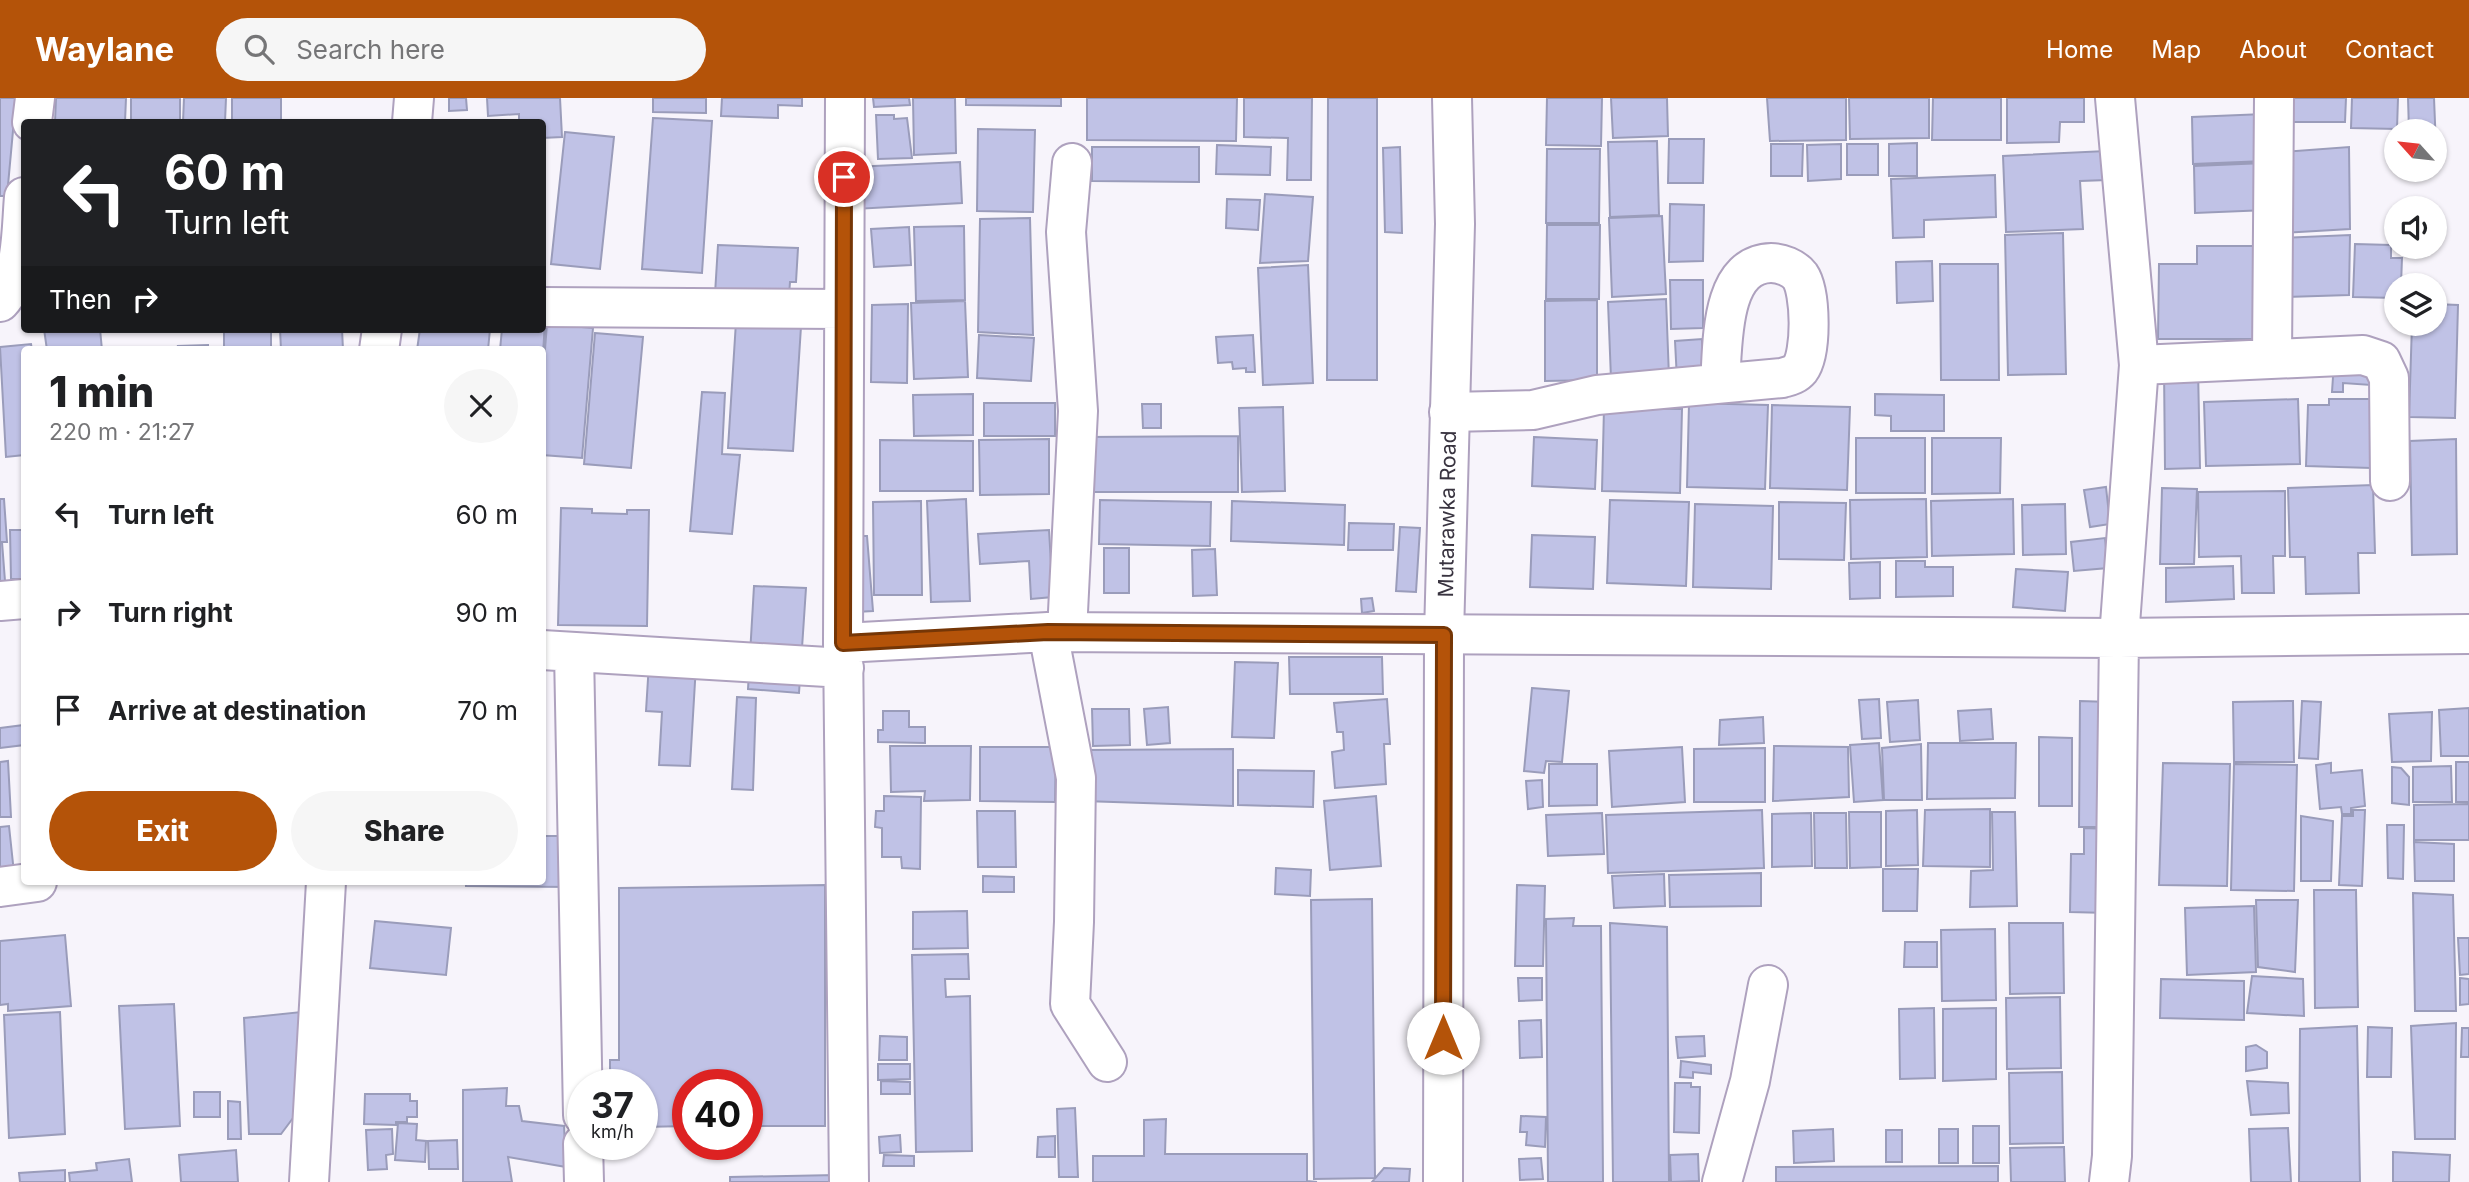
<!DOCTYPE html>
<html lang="en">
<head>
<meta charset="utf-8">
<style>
	body { margin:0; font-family:Inter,sans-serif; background:#f6f6f6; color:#202124; height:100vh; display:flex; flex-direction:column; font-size:26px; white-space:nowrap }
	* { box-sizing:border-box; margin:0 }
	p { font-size:23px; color:#757577 }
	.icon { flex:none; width:38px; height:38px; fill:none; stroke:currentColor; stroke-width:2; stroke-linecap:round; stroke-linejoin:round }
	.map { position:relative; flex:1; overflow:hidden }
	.drawer { position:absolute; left:21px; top:248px; width:525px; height:539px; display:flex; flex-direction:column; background:#fff; border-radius:7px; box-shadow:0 2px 5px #0004 }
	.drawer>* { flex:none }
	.hud { position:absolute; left:21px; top:21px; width:525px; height:214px; border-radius:7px; box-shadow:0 2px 5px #0004; background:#202124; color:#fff; overflow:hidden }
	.needle { width:46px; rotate:297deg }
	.controls { position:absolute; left:2384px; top:21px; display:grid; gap:14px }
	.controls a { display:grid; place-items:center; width:63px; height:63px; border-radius:50%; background:#fff; box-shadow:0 2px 5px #0004; font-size:35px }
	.speed { position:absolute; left:567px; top:971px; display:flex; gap:14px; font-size:35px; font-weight:700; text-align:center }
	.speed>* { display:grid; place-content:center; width:91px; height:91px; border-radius:50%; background:#fff; box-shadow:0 2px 5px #0004; line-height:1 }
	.speed small { font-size:18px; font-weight:400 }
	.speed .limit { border:10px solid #d22; background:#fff; color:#111 }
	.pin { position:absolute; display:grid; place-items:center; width:60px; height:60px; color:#fff; margin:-30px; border:4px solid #fff; border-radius:50%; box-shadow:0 2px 7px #0007 }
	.me { position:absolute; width:77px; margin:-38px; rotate:0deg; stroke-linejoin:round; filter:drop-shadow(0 0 5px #0008) }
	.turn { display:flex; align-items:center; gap:24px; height:147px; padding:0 28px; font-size:32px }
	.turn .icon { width:91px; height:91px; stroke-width:2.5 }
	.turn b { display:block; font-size:49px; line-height:60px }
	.then { display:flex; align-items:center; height:66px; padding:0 28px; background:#0003; gap:14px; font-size:26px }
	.round { display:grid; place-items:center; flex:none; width:74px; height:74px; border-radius:37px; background:#f6f6f6 }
	.headline { display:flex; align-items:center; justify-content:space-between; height:119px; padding:0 28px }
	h1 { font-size:42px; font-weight:800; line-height:52px }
	.button { display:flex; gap:14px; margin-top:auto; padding:14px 28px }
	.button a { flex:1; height:80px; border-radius:42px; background:#b45309; color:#fff; font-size:28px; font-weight:800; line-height:80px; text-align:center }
	.button a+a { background:#f6f6f6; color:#202124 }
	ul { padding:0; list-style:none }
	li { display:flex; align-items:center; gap:21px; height:98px; padding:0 28px }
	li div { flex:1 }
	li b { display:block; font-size:26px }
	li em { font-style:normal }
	header { display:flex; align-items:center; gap:42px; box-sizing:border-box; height:98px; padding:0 35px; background:#b45309; color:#fff }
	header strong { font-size:33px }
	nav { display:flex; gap:38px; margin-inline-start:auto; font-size:24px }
	.search { width:490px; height:63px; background:#f6f6f6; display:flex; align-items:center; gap:18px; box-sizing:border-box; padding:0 24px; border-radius:38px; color:#757577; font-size:26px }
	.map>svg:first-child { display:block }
	.building { fill:#c0c2e6; stroke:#9a9cba; stroke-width:2 }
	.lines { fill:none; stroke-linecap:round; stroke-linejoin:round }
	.street-casing { stroke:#aea1be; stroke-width:42 }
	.secondary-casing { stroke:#aea1be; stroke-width:42 }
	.street { stroke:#fff; stroke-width:38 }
	.secondary { stroke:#fff; stroke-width:38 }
	.route-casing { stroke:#753606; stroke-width:18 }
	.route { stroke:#b45309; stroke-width:12 }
	.labels { text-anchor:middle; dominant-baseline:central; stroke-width:6; stroke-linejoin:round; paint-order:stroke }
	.street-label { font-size:21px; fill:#393440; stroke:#fff }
</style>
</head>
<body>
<header>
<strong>Waylane</strong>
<div class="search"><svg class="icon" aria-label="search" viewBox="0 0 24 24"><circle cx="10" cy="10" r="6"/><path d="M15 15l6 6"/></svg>Search here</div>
<nav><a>Home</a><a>Map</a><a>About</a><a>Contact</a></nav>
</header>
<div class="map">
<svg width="2469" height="1084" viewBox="0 0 2469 1084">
	<rect width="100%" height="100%" fill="#f7f4fb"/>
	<path class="building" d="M0 0H16L7 98H0Z
		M56 0H126L125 24H55Z
		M131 0H180V24H131Z
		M184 0H226L225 24H183Z
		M232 0H281V24H232Z
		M449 0H466L467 12 449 13Z
		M487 0H560L562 39 542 40V24H519V16L488 18Z
		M653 0H706V15L653 14Z
		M722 0H802V8L778 7V20L721 18Z
		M873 0H909L910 7 874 9Z
		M913 0H955L956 55 914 57Z
		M966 0H1061V8L966 7Z
		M1087 0H1237L1236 43 1087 42Z
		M1244 0H1312L1311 82H1287L1288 40 1244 39Z
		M1328 0H1377V282H1327Z
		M1547 0H1602L1601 48 1546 47Z
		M1611 0H1667L1668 38 1613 40Z
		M1767 0H1846V42L1770 43Z
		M1849 0H1929V40L1850 41Z
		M1933 0H2001V42H1932Z
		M2007 0H2084V24H2060L2059 44 2007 45Z
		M2280 0H2346L2345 24H2281Z
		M2352 0H2398L2397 31 2351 30Z
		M2408 0H2434L2436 49H2434V33H2409Z
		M2264 16 2265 63 2193 66 2192 19Z
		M876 17H894V21L907 20 912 60 878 61Z
		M653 20 712 23 702 175 642 171Z
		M978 31 1035 32 1033 114 977 113Z
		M565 34 614 39 600 171 551 166Z
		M1669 41H1704L1703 85H1668Z
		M1657 43 1659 117 1610 119 1608 44Z
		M1917 45V78H1889V46Z
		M1771 46H1803L1802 78H1771Z
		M1841 46V81L1808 83 1807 47Z
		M1847 46H1878V77H1847Z
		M1217 47 1271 49 1270 77 1216 76Z
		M1092 49H1199V84L1092 83Z
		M1400 49 1402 135 1385 134 1383 50Z
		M2349 49 2350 131 2282 135 2283 54Z
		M1547 51H1600L1599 125H1546Z
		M2106 53 2107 82 2080 83 2083 131 2006 134 2003 58Z
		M960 64 962 105 855 111 853 69Z
		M2265 65 2267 112 2195 115 2194 68Z
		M1995 77 1996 119 1924 122V139L1893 140 1891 81Z
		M1265 96 1313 99 1308 163 1260 165Z
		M1227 101 1260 102 1258 132 1226 130Z
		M1670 106 1704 107 1703 163 1669 164Z
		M1662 118 1666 196 1612 199 1609 120Z
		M1030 120 1033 237 978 234 980 121Z
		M1547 127H1600L1599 201H1546Z
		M964 128 965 202 916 203 914 129Z
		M909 129 911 167 874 169 871 131Z
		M2063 135 2066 276 2008 277 2005 137Z
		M2350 137 2349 197 2286 199 2283 140Z
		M2355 146 2391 147V160H2402L2401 187H2396V200L2353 199Z
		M718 147 798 150 796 184H790L789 198 715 196Z
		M2197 148H2261L2260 241H2158L2159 166H2197Z
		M1932 163 1933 203 1897 205 1896 164Z
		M1940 166H1998L1999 282H1941Z
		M1308 167 1313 285 1263 287 1258 170Z
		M1670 182H1703V230L1671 231Z
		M1666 201 1669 279 1611 281 1608 204Z
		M1597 202V282L1545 283V203Z
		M965 203 968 279 914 281 911 205Z
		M908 206 907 285 871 284 872 207Z
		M2434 206 2458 207 2455 320 2409 319 2412 226H2434Z
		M737 208 802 213 793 353 728 350Z
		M542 224H545L542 272V252H500L502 231H542Z
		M547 226 593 230 582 360 542 357V289Z
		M44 231H100L102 252H47Z
		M224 231H271V252H224Z
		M280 231H342L343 252H281Z
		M420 231H490L488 252H417Z
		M595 235 643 239 631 370 584 366Z
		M979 237 1034 240 1031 283 977 280Z
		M1253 237 1255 274H1246V270L1233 271 1232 264 1218 265 1216 239Z
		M1702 241 1703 281 1677 282 1675 243Z
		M31 246 32 252H24V357L6 359 0 249Z
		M208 247V252H179L178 248Z
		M2334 264 2372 265 2371 287 2343 285V294H2332Z
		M2164 270H2198L2200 370 2165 371Z
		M702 294 725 295 722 356 740 357 732 436 690 433Z
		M973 296V337L914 338 913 297Z
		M1875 296 1944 297V333H1891V318L1875 317Z
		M2298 301 2300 366 2206 368 2204 304Z
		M2329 301H2373L2371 370 2306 368 2308 307H2329Z
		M984 305H1055V338H984Z
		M1689 305 1768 307 1765 391 1687 389Z
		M1142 306H1161V330H1143Z
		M1772 307 1850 309 1847 392 1770 390Z
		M1283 309 1285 393 1242 394 1239 310Z
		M1604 310 1682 311 1680 395 1602 393Z
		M1238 338V394H1085L1086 339Z
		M1534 339 1597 342 1595 391 1532 388Z
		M1856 340H1925V395H1856Z
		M1932 340H2001L2000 395 1932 396Z
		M1049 341V396L980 397 979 342Z
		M2456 341 2457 456 2412 457 2410 343Z
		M880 342 973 343V393H880Z
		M2373 387 2375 455H2358L2359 495 2306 496 2305 459H2290L2288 390Z
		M2106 389 2110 426 2090 429 2084 392Z
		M2162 390 2197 391 2194 466H2160Z
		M2285 393V458H2273L2274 495H2242L2241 458 2199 459 2198 394Z
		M0 401H4L7 444H2L5 483H0Z
		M966 401 970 503 931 504 927 403Z
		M1926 401 1927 459 1851 461 1850 402Z
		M2013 401 2014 456 1932 458 1931 403Z
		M1100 402 1211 404 1210 448 1099 446Z
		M1610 402 1689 404 1686 488 1607 485Z
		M921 403 922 497H874L873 404Z
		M1232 403 1345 407 1344 447 1231 443Z
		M1779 404 1846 405 1844 462 1779 461Z
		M1695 406 1773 408 1771 491 1693 489Z
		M2065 406 2066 456 2023 457 2022 407Z
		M561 410 592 411V415L627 416V412H649L647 528 558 527Z
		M1349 425 1394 426 1393 452H1348Z
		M1400 429 1420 430 1416 494 1396 493Z
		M10 432H24V481H11Z
		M1049 432 1053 499 1031 501 1029 463 980 466 978 436Z
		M1532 437 1595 439 1593 491 1530 489Z
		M851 438H867L873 513 856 514Z
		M2105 440 2108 470 2074 473 2071 444Z
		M1104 450H1129V495H1104Z
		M1215 451 1217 497 1193 498 1192 452Z
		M1896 463H1925V469H1953V498L1896 499Z
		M1880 464V500L1850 501 1849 465Z
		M2233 468 2234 501 2166 504V470Z
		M2016 471 2068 474 2065 513 2013 509Z
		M754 488 806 490 799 595 748 591Z
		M1372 500 1374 513 1362 515 1361 501Z
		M1289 559H1382L1383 596H1290Z
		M1235 564 1278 565 1274 640 1232 639Z
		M649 565 696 567 690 668 659 667 662 614 646 613Z
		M1532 590 1569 593 1562 664 1546 663 1544 675 1524 673Z
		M737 599 756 600 753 692 732 691Z
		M1387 601 1390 646H1384L1386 686 1335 690 1332 654 1344 652 1343 634H1337L1334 605Z
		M1879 601 1881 640 1862 641 1859 602Z
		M1918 602 1920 642 1890 644 1887 604Z
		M2080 603 2110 604V729H2079Z
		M2293 603 2294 664H2234L2233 604Z
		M2302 603 2321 604 2318 661 2299 660Z
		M1168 609 1170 645 1147 647 1144 611Z
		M2469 610V658H2441L2439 612Z
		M1092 611H1129L1130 647 1093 648Z
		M1991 611 1993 641 1960 643 1958 613Z
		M883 613H909V629H925V645L878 644V632H883Z
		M2432 614 2431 663 2392 664 2389 616Z
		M1763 619 1764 645 1719 647 1720 622Z
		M24 627V647L0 650V630Z
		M2039 639 2072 640V708H2039Z
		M1879 645 1883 702 1854 704 1850 647Z
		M1928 645H2016L2015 700 1927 701Z
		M1921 646 1922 702H1884L1882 650Z
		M890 648H971L970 702 924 703 925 693 891 694Z
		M1774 648 1848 649 1849 699 1773 703Z
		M980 649H1056L1055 704 980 703Z
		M1682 649 1685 704 1612 709 1609 653Z
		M1765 650V704H1694V651Z
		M1233 651V708L1084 703 1086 652Z
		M8 663 11 719H0V664Z
		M2456 664H2469V704H2456Z
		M2163 665 2230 666 2227 788 2159 787Z
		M2331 665V675L2362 672 2365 708 2351 710V716H2342L2341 709 2320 711 2316 667Z
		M1549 666H1597V707L1549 708Z
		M2234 666 2297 667 2294 793 2231 792Z
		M2451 668 2452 704H2413V669Z
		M2392 669 2401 670 2409 679V707L2392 705Z
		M1238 672 1314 673 1313 709 1238 707Z
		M1542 682 1543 709 1528 711 1526 683Z
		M884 698 921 699 920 771 902 770 901 759H882V730L875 729 876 713H884Z
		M1376 698 1381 768 1330 772 1324 703Z
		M2469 706V742H2414V707Z
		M1990 711V769L1923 768 1925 712Z
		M1762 712 1764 770 1608 775 1606 717Z
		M1917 712 1918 767 1886 768V713Z
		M2353 712H2365L2362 788 2339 787 2342 718H2353Z
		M977 713H1015L1016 769H978Z
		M1849 714H1881V769L1850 770Z
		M1992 714H2015L2017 808 1970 809 1971 773 1993 772Z
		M1602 715 1604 756 1548 758 1546 717Z
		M1811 715 1812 768 1772 769V716Z
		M1814 715H1846L1847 770H1815Z
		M2301 718 2333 723 2331 783H2301Z
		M2387 727H2404L2403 781 2388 780Z
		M9 728 14 775 0 776V729Z
		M2084 730 2109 731 2108 815 2070 814 2071 756H2084Z
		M542 738H571V789L466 788V784H542Z
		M2414 744 2454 746V783H2415Z
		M1276 770 1311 772 1310 798 1275 796Z
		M1883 771H1918L1917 813H1883Z
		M1761 775V808L1670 809 1669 777Z
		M1664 776 1665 808 1614 810 1612 778Z
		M983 778 1014 779V794H983Z
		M825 787V1028H747V987H688V1028L642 1029V987H610V962H619V790Z
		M1517 787 1545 788 1543 868H1515Z
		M2314 792H2356L2358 909 2315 910Z
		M2413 795 2453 797 2456 913H2415Z
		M1372 801 1375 1080 1314 1081 1311 802Z
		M2256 802H2298L2295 874 2258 869Z
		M2254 808 2256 874 2187 877 2185 810Z
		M967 813 968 850 913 851V814Z
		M1574 820 1573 828H1601L1603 1084H1548L1546 821Z
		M375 823 451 830 446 877 370 870Z
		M1610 825 1667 829 1669 1084H1613Z
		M2009 825H2063L2064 895 2010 896Z
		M1995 831 1996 902 1942 903 1941 832Z
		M65 837 71 908 8 913V906L0 907V843Z
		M2458 840H2469V876L2460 877Z
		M1905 844H1937V869H1904Z
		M968 856 969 881H945L946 899 970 898 972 1053 916 1054 912 857Z
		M2252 878 2303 881 2304 918 2247 915Z
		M1518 880H1542V902L1519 903Z
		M2460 880 2469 881V906L2460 907Z
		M2161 881 2244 883V922L2160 920Z
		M2060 899 2061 970 2007 971 2006 900Z
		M174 906 180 1028 125 1031 119 908Z
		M1934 910 1935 980 1900 981 1899 911Z
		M1996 910V981L1943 983V911Z
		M60 914 65 1036 9 1040 4 917Z
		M301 914 299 1012 281 1036H249L244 920Z
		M1541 922 1542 959 1520 960 1519 923Z
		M2456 925 2455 1041H2415L2411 928Z
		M2357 928 2360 1084H2299L2300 931Z
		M2368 929 2392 930 2391 979H2367Z
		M2462 930H2469V959H2461Z
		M880 938 907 939V962H879Z
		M1704 938 1705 958 1678 960 1676 939Z
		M2256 947 2267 954V970L2246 973V949Z
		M1681 963 1711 967V976L1693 974V980L1680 979Z
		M878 966H910V981L878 982Z
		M2062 974 2063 1045 2010 1046 2009 975Z
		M881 983 910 984V996H881Z
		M2247 983 2288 985 2289 1015 2251 1017Z
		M1675 985H1691V989H1700L1699 1035 1674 1034Z
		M507 990 506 1008H519L522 1023 564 1028 566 1069 508 1059 512 1084H463V992Z
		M194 994H220V1019H194Z
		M365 996H410V1003H417V1019H407V1024H396V1027L364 1026Z
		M228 1003 240 1004 241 1041H228Z
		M1075 1010 1078 1079H1059L1057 1011Z
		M1521 1018 1546 1019 1545 1049 1526 1047 1527 1034H1520Z
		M1166 1021 1165 1056H1307V1083L1317 1084H1093V1058H1144V1022Z
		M398 1025 417 1026 416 1042 426 1043 425 1064 395 1062Z
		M1973 1028H1999V1065H1973Z
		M2288 1030 2291 1084H2251L2249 1031Z
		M392 1031 393 1056 386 1057 387 1071 368 1072 366 1032Z
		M1833 1031 1834 1063 1794 1065 1793 1033Z
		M1939 1031H1958V1065H1939Z
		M1886 1032H1902V1064H1886Z
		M900 1037 901 1054 880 1055 879 1039Z
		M1055 1038V1059H1037L1038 1039Z
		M457 1042 458 1071H429L428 1043Z
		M2064 1049 2065 1084H2011L2010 1050Z
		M236 1052 238 1084H181L179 1057Z
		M2393 1054 2450 1057 2449 1084H2393Z
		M1698 1056 1699 1083 1671 1084 1670 1057Z
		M884 1057 914 1058V1068H883Z
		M1541 1060 1543 1081 1520 1082 1519 1061Z
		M129 1061 132 1084H70L69 1075 97 1072 96 1065Z
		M1998 1068V1084H1776V1069Z
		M1384 1070 1410 1071 1409 1084H1372Z
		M65 1072V1084H20L19 1075Z
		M836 1077V1084H730V1079Z"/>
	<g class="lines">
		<defs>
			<path id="street" d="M845 0 843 545 849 1084
				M32 24 35 0
				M412 24 414 0
				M0 204C23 179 21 132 24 99
				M542 209 843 211
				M379 252 382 231
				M2272 260 2274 0
				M2139 267 2363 257 2381 263 2389 280 2390 383
				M1449 314 1533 312 1597 297 1782 280C1789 278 1795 277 1800 271 1812 255 1811 194 1800 178 1794 170 1781 165 1771 165 1719 166 1723 248 1720 285
				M0 503 24 501
				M1048 534 1076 680 1074 824 1070 906 1107 964
				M1067 534 1078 313 1066 134 1072 65
				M843 545 1048 534 2119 540 2469 536
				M542 552 844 570
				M574 554 583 1017
				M0 789 37 784
				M583 1046 584 1084
				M309 1084 326 784
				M1722 1084 1750 983 1768 887
				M2109 1084 2112 1058 2119 540 2139 267 2115 0"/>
			<path id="secondary" d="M1443 1084 1444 537 1455 126 1452 0"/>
		</defs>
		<use href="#street" class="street-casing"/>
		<use href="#secondary" class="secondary-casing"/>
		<use href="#street" class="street"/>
		<use href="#secondary" class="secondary"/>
	</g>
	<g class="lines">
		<defs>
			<path id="route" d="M844 79 843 545 1048 534 1444 537 1443 940"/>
		</defs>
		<use href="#route" class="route-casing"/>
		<use href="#route" class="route"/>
	</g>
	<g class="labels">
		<g class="street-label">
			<text transform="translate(1447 416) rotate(-89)">Mutarawka Road</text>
		</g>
	</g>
</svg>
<div class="controls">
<a><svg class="needle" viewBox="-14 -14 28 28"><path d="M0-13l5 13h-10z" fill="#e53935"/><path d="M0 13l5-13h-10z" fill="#757577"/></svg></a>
<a><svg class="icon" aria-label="sound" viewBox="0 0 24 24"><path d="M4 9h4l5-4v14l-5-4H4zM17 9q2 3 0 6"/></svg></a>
<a><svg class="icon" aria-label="layers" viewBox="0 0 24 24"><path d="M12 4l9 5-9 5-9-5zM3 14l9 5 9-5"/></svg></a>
</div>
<div class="speed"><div>37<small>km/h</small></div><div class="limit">40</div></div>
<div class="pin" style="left:844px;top:79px;background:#d93025"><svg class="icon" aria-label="arrive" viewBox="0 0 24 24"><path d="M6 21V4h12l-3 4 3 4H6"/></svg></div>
<svg class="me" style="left:1443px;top:940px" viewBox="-20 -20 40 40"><circle r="19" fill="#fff"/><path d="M0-13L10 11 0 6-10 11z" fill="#b45309"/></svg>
<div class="hud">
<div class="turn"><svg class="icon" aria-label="left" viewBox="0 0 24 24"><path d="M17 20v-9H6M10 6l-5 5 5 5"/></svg><div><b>60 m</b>Turn left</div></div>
<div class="then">Then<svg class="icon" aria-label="right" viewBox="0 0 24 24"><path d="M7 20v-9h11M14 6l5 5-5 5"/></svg></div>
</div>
<section class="drawer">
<div class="headline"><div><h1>1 min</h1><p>220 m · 21:27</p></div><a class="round"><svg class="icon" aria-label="close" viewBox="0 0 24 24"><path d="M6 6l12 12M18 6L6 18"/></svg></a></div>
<ul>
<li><svg class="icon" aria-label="left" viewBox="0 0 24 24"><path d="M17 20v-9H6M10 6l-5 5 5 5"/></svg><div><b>Turn left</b></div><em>60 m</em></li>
<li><svg class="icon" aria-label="right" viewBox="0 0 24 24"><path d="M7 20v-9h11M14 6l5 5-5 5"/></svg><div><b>Turn right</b></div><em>90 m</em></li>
<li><svg class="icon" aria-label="arrive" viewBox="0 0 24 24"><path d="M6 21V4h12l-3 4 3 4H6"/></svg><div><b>Arrive at destination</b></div><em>70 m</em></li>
</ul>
<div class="button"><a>Exit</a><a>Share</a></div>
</section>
</div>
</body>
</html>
